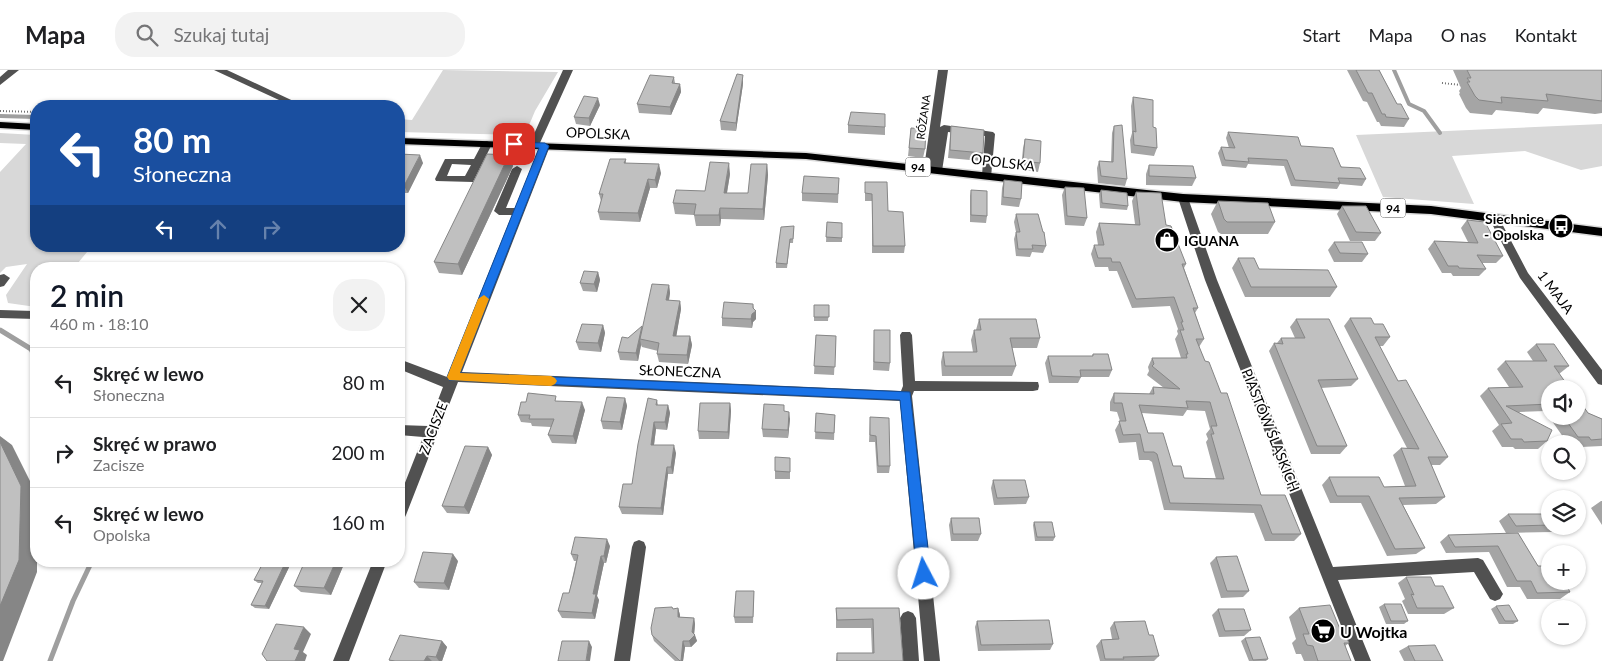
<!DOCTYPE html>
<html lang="pl">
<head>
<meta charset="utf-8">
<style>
	body { margin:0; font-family:Lato,sans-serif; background:#f2f2f2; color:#202124; height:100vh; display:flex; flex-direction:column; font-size:19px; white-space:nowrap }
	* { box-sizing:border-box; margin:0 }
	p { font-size:16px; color:#757577 }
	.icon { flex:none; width:28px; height:28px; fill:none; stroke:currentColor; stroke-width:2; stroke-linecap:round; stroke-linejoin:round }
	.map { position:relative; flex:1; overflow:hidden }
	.sheet { position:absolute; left:30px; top:192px; width:375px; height:305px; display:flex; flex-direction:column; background:#fff; border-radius:20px; box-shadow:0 1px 4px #0004 }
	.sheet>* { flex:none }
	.top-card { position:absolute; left:30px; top:30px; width:375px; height:152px; border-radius:20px; box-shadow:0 1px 4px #0004; background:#1a4fa0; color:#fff; overflow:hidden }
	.buttons { position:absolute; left:1541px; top:310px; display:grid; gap:10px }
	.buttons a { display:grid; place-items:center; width:45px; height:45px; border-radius:50%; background:#fff; box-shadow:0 1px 4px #0004; font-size:25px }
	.pin { position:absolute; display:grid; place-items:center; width:42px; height:42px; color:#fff; margin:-21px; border-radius:10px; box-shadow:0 2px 8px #0006 }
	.me { position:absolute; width:55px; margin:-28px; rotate:355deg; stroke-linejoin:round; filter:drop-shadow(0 0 4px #0008) }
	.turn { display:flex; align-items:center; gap:18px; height:105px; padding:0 20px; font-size:22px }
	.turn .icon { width:65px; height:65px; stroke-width:2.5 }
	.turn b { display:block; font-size:35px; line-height:42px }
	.lanes { display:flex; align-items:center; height:48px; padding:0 20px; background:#0003; justify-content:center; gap:25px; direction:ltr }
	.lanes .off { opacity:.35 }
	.round { display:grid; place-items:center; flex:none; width:52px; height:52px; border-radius:20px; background:#f2f2f2 }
	.summary { display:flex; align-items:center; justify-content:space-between; height:85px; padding:0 20px }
	h1 { font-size:30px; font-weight:600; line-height:38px; color:#111827 }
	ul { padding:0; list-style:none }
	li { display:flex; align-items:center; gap:15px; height:70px; padding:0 20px; border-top:1px solid #e0e0e0 }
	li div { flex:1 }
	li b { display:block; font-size:19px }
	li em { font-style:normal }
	header { display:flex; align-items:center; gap:30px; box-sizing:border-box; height:70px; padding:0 25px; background:#fff; border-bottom:1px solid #e0e0e0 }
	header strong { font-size:24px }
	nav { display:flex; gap:28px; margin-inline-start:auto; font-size:18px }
	.search { width:350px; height:45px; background:#f2f2f2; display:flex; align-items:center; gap:12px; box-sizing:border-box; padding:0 18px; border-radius:20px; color:#757577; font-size:19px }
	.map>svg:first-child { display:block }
	.green { fill:#d8d8d8 }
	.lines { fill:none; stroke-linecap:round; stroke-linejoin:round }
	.stream-far1 { stroke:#9f9f9f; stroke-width:4 }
	.stream { stroke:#9f9f9f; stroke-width:5 }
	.major-casing { stroke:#dbdbdb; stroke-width:3 }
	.path { stroke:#737373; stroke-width:2; stroke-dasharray:1 2; stroke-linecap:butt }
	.minor { fill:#515151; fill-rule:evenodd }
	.major { fill:#000; fill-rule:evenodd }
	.wall { fill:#a5a5a5; fill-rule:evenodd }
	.shaded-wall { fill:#868686 }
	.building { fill:#c0c0c0; stroke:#868686; fill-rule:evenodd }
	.route { fill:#1a73e8; stroke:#114b97 }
	.slow { fill:#f59e0b }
	.labels { text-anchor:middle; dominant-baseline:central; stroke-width:4; stroke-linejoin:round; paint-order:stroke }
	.far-street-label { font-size:11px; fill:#000; stroke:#fff }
	.shield { fill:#fff; stroke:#4c4c4c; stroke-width:1 }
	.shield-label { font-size:12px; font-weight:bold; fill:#000 }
	.street-label { font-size:14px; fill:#000; stroke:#fff }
	.poi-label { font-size:14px; font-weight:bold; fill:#000; stroke:#fff; text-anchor:end }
	.near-poi-label { font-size:16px; font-weight:bold; fill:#000; stroke:#fff; text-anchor:start }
</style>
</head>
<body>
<header>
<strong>Mapa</strong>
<div class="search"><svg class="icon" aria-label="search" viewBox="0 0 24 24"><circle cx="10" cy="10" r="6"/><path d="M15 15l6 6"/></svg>Szukaj tutaj</div>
<nav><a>Start</a><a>Mapa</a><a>O nas</a><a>Kontakt</a></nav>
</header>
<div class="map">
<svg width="1602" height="591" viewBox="0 0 1602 591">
	<rect width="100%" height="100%" fill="#fff"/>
	<path class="green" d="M443 0 558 2 535 41 525 65 399 62V49L412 50Z
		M1602 54V96L1581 100 1525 81 1452 86 1474 134 1383 127 1356 65Z
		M0 63 36 65V176H92L73 199H36V237L8 233 6 225 27 194 6 197 0 203V102L26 74 0 73Z"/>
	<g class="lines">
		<path class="stream-far1" d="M1394 0 1409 34 1424 41 1440 63
			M0 46 36 47"/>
		<path class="stream" d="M0 260 31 279 36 290
			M50 591 73 531 92 491"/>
		<defs>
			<path id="major" d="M0 52 36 54V60L0 58Z
				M399 68 806 83 1183 124 1431 136 1602 158V166L1431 144 1183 132 806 89 399 74Z"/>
		</defs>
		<use href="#major" class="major-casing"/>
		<path class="path" d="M1442 13 1461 15
			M0 41 36 42"/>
		<path class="minor" d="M8 0H19L0 15V7Z
			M214 0H227L304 36H292Z
			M563 0H573L539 75 534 78 530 77 529 75Z
			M938 0H948L940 57 944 55 993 62 995 64 991 107H983L982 105 985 66 948 62 942 101 938 102 933 100 929 101 924 98Z
			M487 71 492 74 473 112 436 111 435 109 445 89H474L483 72ZM452 94 471 95 465 106H447Z
			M545 73 550 76 462 302 901 321 903 316 900 265 902 262H910L912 265 915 311 1038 312 1039 316 1038 320 1033 321H914L912 326 940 591H924L900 331 458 312 406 445 404 449 399 451V428L423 367 399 365V355L428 356 443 317 399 299V289L447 307 512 145H499L494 141 512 99 517 96 522 99 506 138H515L540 76Z
			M1183 124 1188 128 1217 210 1333 497 1478 488 1483 490 1500 519 1503 524 1500 529 1495 531 1490 529 1474 502 1338 510 1371 591H1355L1205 210 1178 128Z
			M1494 144 1499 148 1528 203 1602 300V315L1598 314 1520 208 1489 148Z
			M4 204 10 208 4 216 0 217V205Z
			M0 240 34 241H36V249L0 248Z
			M639 470 644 472 646 477 630 591H614L632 477 634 472Z
			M373 491H387L349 591H333Z
			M908 541 913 543 916 548 919 591H903L900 548 903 543Z"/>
		<use href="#major" class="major"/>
	</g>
	<path class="wall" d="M1347 0H1379L1397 34 1409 49 1404 57 1381 56 1379 52H1377L1367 32 1363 31Z
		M1453 0H1602V43L1595 44 1543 38 1538 44 1496 40 1492 45 1470 43 1466 38 1459 24 1460 23 1459 21 1461 18Z
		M674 7 675 13 680 14 681 22 671 45 639 43 637 34Z
		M743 14 736 61 721 60 720 51Z
		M1133 27 1153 57 1157 78 1154 86 1131 83 1130 70 1132 63 1131 36Z
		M600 35 590 56 576 54 574 47Z
		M848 55 885 57V65L848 63Z
		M951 56 983 83 981 91 948 88Z
		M1114 56 1127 109 1125 116 1098 113 1097 98 1099 91 1111 92 1112 63Z
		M911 58 925 79 923 88 908 86Z
		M1228 62 1301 76 1366 109 1362 116 1340 114 1337 119 1291 116 1284 96 1248 94 1246 98 1222 96 1218 83 1221 77 1229 78 1226 68Z
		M1025 69 1040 93 1038 102 1021 99 1023 78Z
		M399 84 423 93 408 123H399Z
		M509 85 513 96 462 205 439 203 434 192Z
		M626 89V93L661 103 657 118H650L640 152 600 150 598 142 601 131 599 124Z
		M767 94 768 105 764 150 721 149 720 156H696L694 145 675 144 673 133 705 121 730 104 727 123H748Z
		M1149 95 1196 108 1192 116 1146 115V104Z
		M839 108 838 133 802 131V123Z
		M1004 110 1021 129 1019 137 1001 135 1002 118Z
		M865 112 888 141 905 176 904 183H872V131H865Z
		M1065 117 1087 148 1084 156 1065 155 1062 125Z
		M971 120 987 146 986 153 970 152V126Z
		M1101 120 1128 136 1127 140 1100 138 1099 124Z
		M1136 122 1166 155 1186 194 1184 198 1198 238 1195 243 1204 269 1199 277 1205 291 1221 323 1261 425 1301 464 1294 471H1265L1254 443 1164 440 1152 392 1149 390H1139L1136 372 1119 373 1115 360 1120 351 1117 342 1110 341V332L1114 323 1149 324 1153 317 1164 318 1147 305 1149 301 1148 297 1152 288H1181L1175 269 1178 264 1177 261 1178 259 1170 236 1132 238 1117 201H1109L1108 197H1095L1091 184 1094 175H1098L1096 162 1099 153 1135 154 1132 131ZM1187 340 1205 341 1210 359 1206 364 1208 369 1206 372 1216 409 1184 408 1173 396 1148 363 1142 343 1183 346Z
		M1218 131 1275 152 1268 164H1221L1218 162 1211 144Z
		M1342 136 1381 163 1375 171H1350L1337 144Z
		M1016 144 1046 176 1043 183 1032 182 1030 187 1016 186 1014 169 1016 162 1014 152Z
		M1467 150 1503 186 1496 193H1482L1486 199 1479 206H1453L1451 203H1442L1428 179 1434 171 1468 172 1461 158Z
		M827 152 842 153V172H826Z
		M794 156 793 173H790L787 198H776V193Z
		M1334 172 1368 184 1362 192H1334L1328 180Z
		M1238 188 1259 199 1337 217 1330 227H1245L1232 198Z
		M598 202 600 210 597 222 583 221 580 213Z
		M669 215 670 223 669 231H680L681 239 676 266H690L692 275 688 294 659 292 657 284 658 281 642 277 641 275 638 291 620 290 618 282 628 268 642 258Z
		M814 235H829L828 251H814Z
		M754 239 756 241V249L753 252 752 258 722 256V248Z
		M1350 248 1390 267 1383 276H1379L1398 311 1448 387 1440 395H1431L1445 427 1436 434 1403 435 1425 478 1416 484 1387 486 1361 433H1330L1322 415 1329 407 1384 417 1405 416 1393 385 1401 378H1407L1344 256Z
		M979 249 1040 268 1037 278H1012L1016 296 1012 306H942L941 292 943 282H973L971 270 974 260H976Z
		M1296 249 1358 309 1351 316 1321 318 1347 376 1340 384H1311L1269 281 1274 273H1277L1281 268H1295L1290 257Z
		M603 255 605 263 601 282 579 280 576 272Z
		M874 260 890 293 889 301 873 300Z
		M816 265 836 266 834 305 814 304Z
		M1536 274 1569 296 1559 304 1550 319V346H1578L1588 343 1602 349V376L1581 377 1579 374H1568L1545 341 1519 342 1547 371 1538 379H1515L1513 377H1502L1492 361 1499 355 1480 326 1488 318 1509 317 1497 299 1505 291H1533L1527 282Z
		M1093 284 1112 300 1109 307H1081L1078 313H1049L1045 293 1048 286H1092Z
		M625 328 627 336 622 360 603 359 601 351Z
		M657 330 658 335H668L670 343 667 360 656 359 654 375 676 383 673 404H668L663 445 622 444 619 437 632 414Z
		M558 331 585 340 576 374 552 373 548 365 551 357 532 356 531 353 521 352 518 345Z
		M730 333 731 341 729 369H699L698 361Z
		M784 341 790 349 788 368 763 367 762 359Z
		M816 343 835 345 834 370 815 369Z
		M870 347 890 396 889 403H877L875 372H869Z
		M488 377 492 385 469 444 447 443 442 436Z
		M790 388V409H775V401Z
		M993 410 1029 427 1026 434 994 435 991 418Z
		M1601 431H1602V455L1591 438Z
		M1508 444H1550V456H1560L1552 462 1506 463 1499 451Z
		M951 448 981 464 978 471H951L949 455Z
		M1034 452 1055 467 1053 471H1035L1033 455Z
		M1518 463 1538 496 1570 522 1560 529H1527L1520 517H1507L1489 482 1446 483 1440 472 1448 465Z
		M610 476 606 493H604L600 511 597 526 599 530 595 549 562 548 558 541 569 523 576 491H574L571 484Z
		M1216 487 1249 521 1243 527 1221 528 1210 493Z
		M264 491H292L269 539 255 538 251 535 262 513H258L254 510Z
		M305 491H341L344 494 331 525 301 522 294 516Z
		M458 491 449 520 419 518 414 512Z
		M1406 507 1435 516 1454 538 1444 544H1408L1402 531 1405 529 1398 513Z
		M754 521V528L753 553H735L734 547Z
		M1384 534 1408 551 1404 554H1386L1379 537Z
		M1496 536 1518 551 1513 554H1499L1491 539Z
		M678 538 680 545V547L694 548 695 554 694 564 697 571 691 577H685L683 591H654H675L654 571 652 565 673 539Z
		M836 538H899L903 591H836L837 583H872L871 558H836Z
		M1299 538 1340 559 1349 573 1345 576 1351 591H1304L1301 584H1296L1292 573 1296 569 1289 547Z
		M1218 539 1251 560 1244 566 1219 567 1212 545Z
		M977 551 1053 574 1050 580 978 581 975 557Z
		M1114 552 1149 565 1159 586 1154 591H1100L1096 576 1101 570 1112 569 1110 558Z
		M1245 568 1268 589 1266 591H1249L1241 571Z
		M442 571 447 577 442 591H390L389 590Z
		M1408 576 1443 591H1404L1399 581Z"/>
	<path class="shaded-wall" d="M743 5V14L736 61V53Z
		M680 14 681 22 671 45 670 37Z
		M598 28 600 35 590 56 589 48Z
		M420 85 423 93 408 123 404 116Z
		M509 85 513 96 462 205 458 194Z
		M729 93 730 104 725 134 724 123Z
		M659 94 661 103 657 118 655 110Z
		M767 94 768 105 764 150 763 139Z
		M648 109 650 118 640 152 638 143Z
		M720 138 721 149 720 156 719 145Z
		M598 202 600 210 597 222 594 214Z
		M669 215 670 223 667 239 666 230Z
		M680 231 681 239 675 274 673 266Z
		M753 234 754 242 756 241V249L753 252 752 258 751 249Z
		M603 255 605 263 601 282 598 273Z
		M642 256 640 269 641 275 638 291 636 283Z
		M690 266 692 275 688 294 687 285Z
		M625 328 627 336 622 360 620 352Z
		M582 332 585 340 576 374 573 366Z
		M730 333 731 341 729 369 728 362Z
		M668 335 670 343 667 360 665 352Z
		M789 342 790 349 788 368V360Z
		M654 352 656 359 653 382 651 375Z
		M0 366 12 375 36 423V491H37V502L3 591H0Z
		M674 375 676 383 673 404 671 397Z
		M488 377 492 385 469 444 464 437Z
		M667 397 668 404 663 445 661 438Z
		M607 469 610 476 606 493 604 486Z
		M453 484 458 491 449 520 444 513Z
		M601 486 604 493 597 526 599 530 595 549 592 543 593 524Z
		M286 491H292L269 539 265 536Z
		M336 491H341L344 494 331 525 324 518Z
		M678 538 680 545 679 554 678 547Z
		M694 548 695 554 694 566 695 565 697 571 691 577 689 571 692 562Z
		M304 557 311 564 303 582 307 585 305 591H295L294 579Z
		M442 571 447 577 442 591H439L436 587Z
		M589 571 592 577 590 591H586Z
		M683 571 685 577 683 591H681Z
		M427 586 432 591H424Z"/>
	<path class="building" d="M1356 0H1379L1397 34H1401L1409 49 1386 47 1385 44H1382L1372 23H1368Z
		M1467 0H1602V31L1546 24 1548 31 1501 27 1502 33 1479 30 1475 26 1467 12H1470L1467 8H1471Z
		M737 4 743 5 736 53 720 51Z
		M650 5 674 7 672 13 680 14 670 37 637 34Z
		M584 26 598 28 589 48 574 47Z
		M1133 27 1153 30V57L1156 58 1157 78 1134 75 1133 61 1136 62Z
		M851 42 885 44V57L848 55Z
		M1122 55 1127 109 1101 106 1099 91 1113 92 1114 56Z
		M951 56 984 60 983 83 950 80Z
		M911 58 926 59 925 79 909 78Z
		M1228 62 1298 67 1301 76 1333 78 1341 97 1360 98 1366 109 1338 108 1340 113 1295 110 1287 90 1248 88 1249 92 1225 90 1221 77 1235 78Z
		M1025 69 1041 71 1040 93 1023 91Z
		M399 84 420 85 404 116 399 115Z
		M487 84 509 85 458 194 434 192Z
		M610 89H626L624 93 659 94 655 110 648 109 638 143 598 142 603 124H599Z
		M710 92 729 93 724 123H748L751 94H767L763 139 720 138 719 145H694L696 134 673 133 676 120 705 121Z
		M1149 95 1193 96 1196 108 1149 106Z
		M804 106 839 108 838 124 802 123Z
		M1004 110 1022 112 1021 129 1003 127Z
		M865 112H887L888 141 903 142 905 176H873L872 124 865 123Z
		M1065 117 1084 118 1087 148 1067 146Z
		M971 120 987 121V146L971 145Z
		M1101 120 1127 123 1128 136 1102 133Z
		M1136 122 1161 123 1166 155 1171 156 1186 194H1182L1198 238H1193L1204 269H1196L1205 291 1209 292 1221 323H1227L1261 425H1285L1301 464H1272L1261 435 1170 433 1157 384 1154 382H1144L1140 364 1123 365 1119 351H1126L1122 333H1114V323L1154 324 1153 317 1180 319 1152 296 1154 294 1152 288H1187L1186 284H1188L1180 260H1184L1181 252H1183L1174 227 1136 229 1120 192H1112L1111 188H1098L1094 175H1104L1099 153 1140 155ZM1186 331 1210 332 1217 356H1211L1214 364H1211L1224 409 1184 408 1181 396H1173L1163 363H1148L1139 335 1188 338Z
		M1218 131 1268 133 1275 152H1227L1224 149Z
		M1342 136H1366L1381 163 1356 162Z
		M1016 144H1038L1043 162H1044L1046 176 1032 175 1033 179H1018L1016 162H1020Z
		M1467 150 1485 152 1503 186 1477 185 1486 199 1459 198 1458 196H1448L1434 171 1478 173Z
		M827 152 842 153V168L826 167Z
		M794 156 793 169H790L787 194 776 193 781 157Z
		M1334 172H1362L1368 184 1340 183Z
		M1238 188H1254L1259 199 1328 200 1337 217H1251Z
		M584 201 598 202 594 214 580 213Z
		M652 214 669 215 666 230 680 231 673 266H690L687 285 657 284 659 273 640 269Z
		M724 232 753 234V238L756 241 752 244 751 249 722 248Z
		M814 235H829V247H814Z
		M1350 248H1371L1374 254H1383L1390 267H1375L1398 311 1406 310 1448 387H1428L1445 427 1399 428 1425 478 1395 479 1369 426H1337L1329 407H1379L1384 417 1416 416 1401 378 1419 379Z
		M979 249H1036L1040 268H1010L1016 296H945L943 282H977L974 260H981Z
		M1296 249H1329L1358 309 1318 310 1347 376H1317L1283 295 1274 273 1283 274 1281 268H1305Z
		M582 254 603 255 598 273 576 272Z
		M642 256 636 283 618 282 622 267 628 268Z
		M874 260H890V293L874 292Z
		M816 265 836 266 835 297 814 296Z
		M1536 274H1554L1569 296H1554L1570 319H1550V334L1506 336 1552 360 1547 371 1524 372 1522 369H1511L1501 354 1512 353 1488 318 1523 317 1505 291H1547Z
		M1093 284H1108L1112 300H1080L1081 307 1052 306 1048 286H1093Z
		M528 323 556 326 555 331 582 332 573 366 548 365 554 349H529L530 345H518L521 332H526Z
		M607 327 625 328 620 352 601 351Z
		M648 328 657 330 656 335H668L665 352H654L651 375H674L671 397H667L661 438 619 437 623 414H632L638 374Z
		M1578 329 1588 343 1602 349V369L1591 370 1589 367H1578L1563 346H1578Z
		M700 333H730L728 362 698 361Z
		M764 334 784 335V341L789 342 788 360 762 359Z
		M816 343 835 345 834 363 815 362Z
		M870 347 889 348 890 396H878L876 366 870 365Z
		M0 372 21 416 19 490 0 536Z
		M465 376 488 377 464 437 442 436Z
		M775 387 790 388V402L775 401Z
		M993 410H1025L1029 427 997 428Z
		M1508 444H1550V455L1516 456Z
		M951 448H979L981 464H953Z
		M1034 452H1052L1055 467H1037Z
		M1518 463 1538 496H1550V511H1564L1570 522 1537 523 1531 511H1517L1498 476 1455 477 1448 465Z
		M575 467 607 469 604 486H601L593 524H596L592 543 558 541 563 523H569L574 504 578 485 571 484Z
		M423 482 453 484 444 513 414 512Z
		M1237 486 1249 521H1227L1216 487Z
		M264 491H286L265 536 251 535 263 511 254 510Z
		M305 491H336L324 518 294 516Z
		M1406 507H1431L1435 516H1443L1454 538H1417L1411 524 1414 525Z
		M736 521H754L753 547H734Z
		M1384 534H1401L1408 551H1391Z
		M1330 535 1340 559H1343L1349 573H1344L1351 591H1318L1313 576 1307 575 1303 564H1309L1299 538Z
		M1509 535 1518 551H1505L1496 536Z
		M672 537 673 539 678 538V547L694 548 692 562 695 565 689 571H683L681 591H680L652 565 651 558 655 538Z
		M836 538H899L903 591H837V583H874L873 549 837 550Z
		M1218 539H1244L1251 560 1225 561Z
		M1049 550 1053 574 981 575 977 551Z
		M1145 551 1149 565H1153L1159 586 1123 587 1124 589H1105L1101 570 1119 569 1114 552Z
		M276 554 304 557 294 579 300 580 295 591H267L262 584Z
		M400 565 442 571 436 587 427 586 424 591H395L389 590Z
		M1260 567 1268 589 1253 590 1245 568Z
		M562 571H589L586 591H558Z
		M1435 575 1443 591H1415L1408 576Z"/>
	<path class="route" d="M511 72 545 73 549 76 460 303 910 322 931 504 929 508 924 510 919 508 917 504 900 330 449 310 447 307 539 78 514 77H511Z"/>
	<path class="slow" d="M484 225 489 229 460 303 551 306 555 308 557 311 555 314 551 316 449 310 447 307 478 229Z"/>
	<defs>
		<symbol id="bus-disc" viewBox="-11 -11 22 22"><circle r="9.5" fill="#000" stroke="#fff"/><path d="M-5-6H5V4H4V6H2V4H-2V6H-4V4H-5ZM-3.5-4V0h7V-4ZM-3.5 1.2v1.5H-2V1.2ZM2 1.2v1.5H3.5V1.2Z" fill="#fff"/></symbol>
		<symbol id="shop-disc" viewBox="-11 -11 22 22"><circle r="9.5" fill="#000" stroke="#fff"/><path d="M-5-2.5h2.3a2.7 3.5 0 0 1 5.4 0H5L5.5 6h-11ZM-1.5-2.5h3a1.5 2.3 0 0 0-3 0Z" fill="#fff"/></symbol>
		<symbol id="supermarket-disc" viewBox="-11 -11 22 22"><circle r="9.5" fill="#000" stroke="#fff"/><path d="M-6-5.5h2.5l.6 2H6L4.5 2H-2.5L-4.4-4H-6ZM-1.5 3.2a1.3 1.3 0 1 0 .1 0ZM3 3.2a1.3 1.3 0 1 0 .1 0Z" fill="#fff"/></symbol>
	</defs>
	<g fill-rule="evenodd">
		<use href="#bus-disc" x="1547" y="142" width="28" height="28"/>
		<use href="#shop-disc" x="1153" y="156" width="28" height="28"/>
		<use href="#supermarket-disc" x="1309" y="547" width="28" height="28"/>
	</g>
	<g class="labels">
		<g class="far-street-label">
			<text transform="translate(923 47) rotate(-82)">RÓŻANA</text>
		</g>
		<g class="shield">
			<rect x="905.5" y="87.5" width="25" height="19" rx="4"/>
			<rect x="1380.5" y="128.5" width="25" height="19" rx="4"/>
		</g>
		<g class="shield-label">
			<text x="918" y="97">94</text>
			<text x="1393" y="138">94</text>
		</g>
		<g class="street-label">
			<text transform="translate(598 63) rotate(2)">OPOLSKA</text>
			<text transform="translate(1003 92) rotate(7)">OPOLSKA</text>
			<text transform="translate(1556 222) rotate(53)">1 MAJA</text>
			<text transform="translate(680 301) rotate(2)">SŁONECZNA</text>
			<text transform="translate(433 358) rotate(-69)">ZACISZE</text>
			<text transform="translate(1271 360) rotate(68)">PIASTÓW ŚLĄSKICH</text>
		</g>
		<g class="poi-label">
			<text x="1544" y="148">Siechnice<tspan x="1544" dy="16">- Opolska</tspan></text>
			<text x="1184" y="170" text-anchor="start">IGUANA</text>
		</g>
		<g class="near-poi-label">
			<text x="1340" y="561">U Wojtka</text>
		</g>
	</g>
</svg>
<div class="buttons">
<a><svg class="icon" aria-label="sound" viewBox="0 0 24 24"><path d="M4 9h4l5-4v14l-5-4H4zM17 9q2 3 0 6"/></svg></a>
<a><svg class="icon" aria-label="search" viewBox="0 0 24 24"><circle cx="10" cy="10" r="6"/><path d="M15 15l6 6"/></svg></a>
<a><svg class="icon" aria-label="layers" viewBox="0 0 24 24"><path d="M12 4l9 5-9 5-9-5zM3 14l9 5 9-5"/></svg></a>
<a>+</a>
<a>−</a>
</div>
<div class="pin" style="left:514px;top:74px;background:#d93025"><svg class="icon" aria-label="arrive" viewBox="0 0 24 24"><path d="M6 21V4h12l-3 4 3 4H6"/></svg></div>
<svg class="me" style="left:924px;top:504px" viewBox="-20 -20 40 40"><circle r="19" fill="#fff"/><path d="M0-13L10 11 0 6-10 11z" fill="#1a73e8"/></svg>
<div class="top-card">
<div class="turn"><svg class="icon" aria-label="left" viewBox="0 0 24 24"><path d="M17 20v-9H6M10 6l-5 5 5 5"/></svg><div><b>80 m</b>Słoneczna</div></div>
<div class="lanes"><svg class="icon" aria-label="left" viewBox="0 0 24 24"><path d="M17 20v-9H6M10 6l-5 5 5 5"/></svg><svg class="icon off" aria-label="ahead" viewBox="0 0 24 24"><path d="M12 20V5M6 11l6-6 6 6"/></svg><svg class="icon off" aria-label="right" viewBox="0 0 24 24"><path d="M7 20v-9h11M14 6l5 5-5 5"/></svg></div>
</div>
<section class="sheet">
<div class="summary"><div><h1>2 min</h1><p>460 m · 18:10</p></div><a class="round"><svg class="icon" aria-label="close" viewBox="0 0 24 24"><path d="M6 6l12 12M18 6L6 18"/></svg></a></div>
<ul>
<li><svg class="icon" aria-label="left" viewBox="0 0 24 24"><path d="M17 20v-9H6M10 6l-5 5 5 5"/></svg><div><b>Skręć w lewo</b><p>Słoneczna</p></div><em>80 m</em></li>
<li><svg class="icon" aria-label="right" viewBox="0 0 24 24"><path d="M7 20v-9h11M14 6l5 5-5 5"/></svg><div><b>Skręć w prawo</b><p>Zacisze</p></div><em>200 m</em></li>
<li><svg class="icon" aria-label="left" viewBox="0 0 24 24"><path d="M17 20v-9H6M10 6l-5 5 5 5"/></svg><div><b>Skręć w lewo</b><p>Opolska</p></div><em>160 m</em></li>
</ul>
</section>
</div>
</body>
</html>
